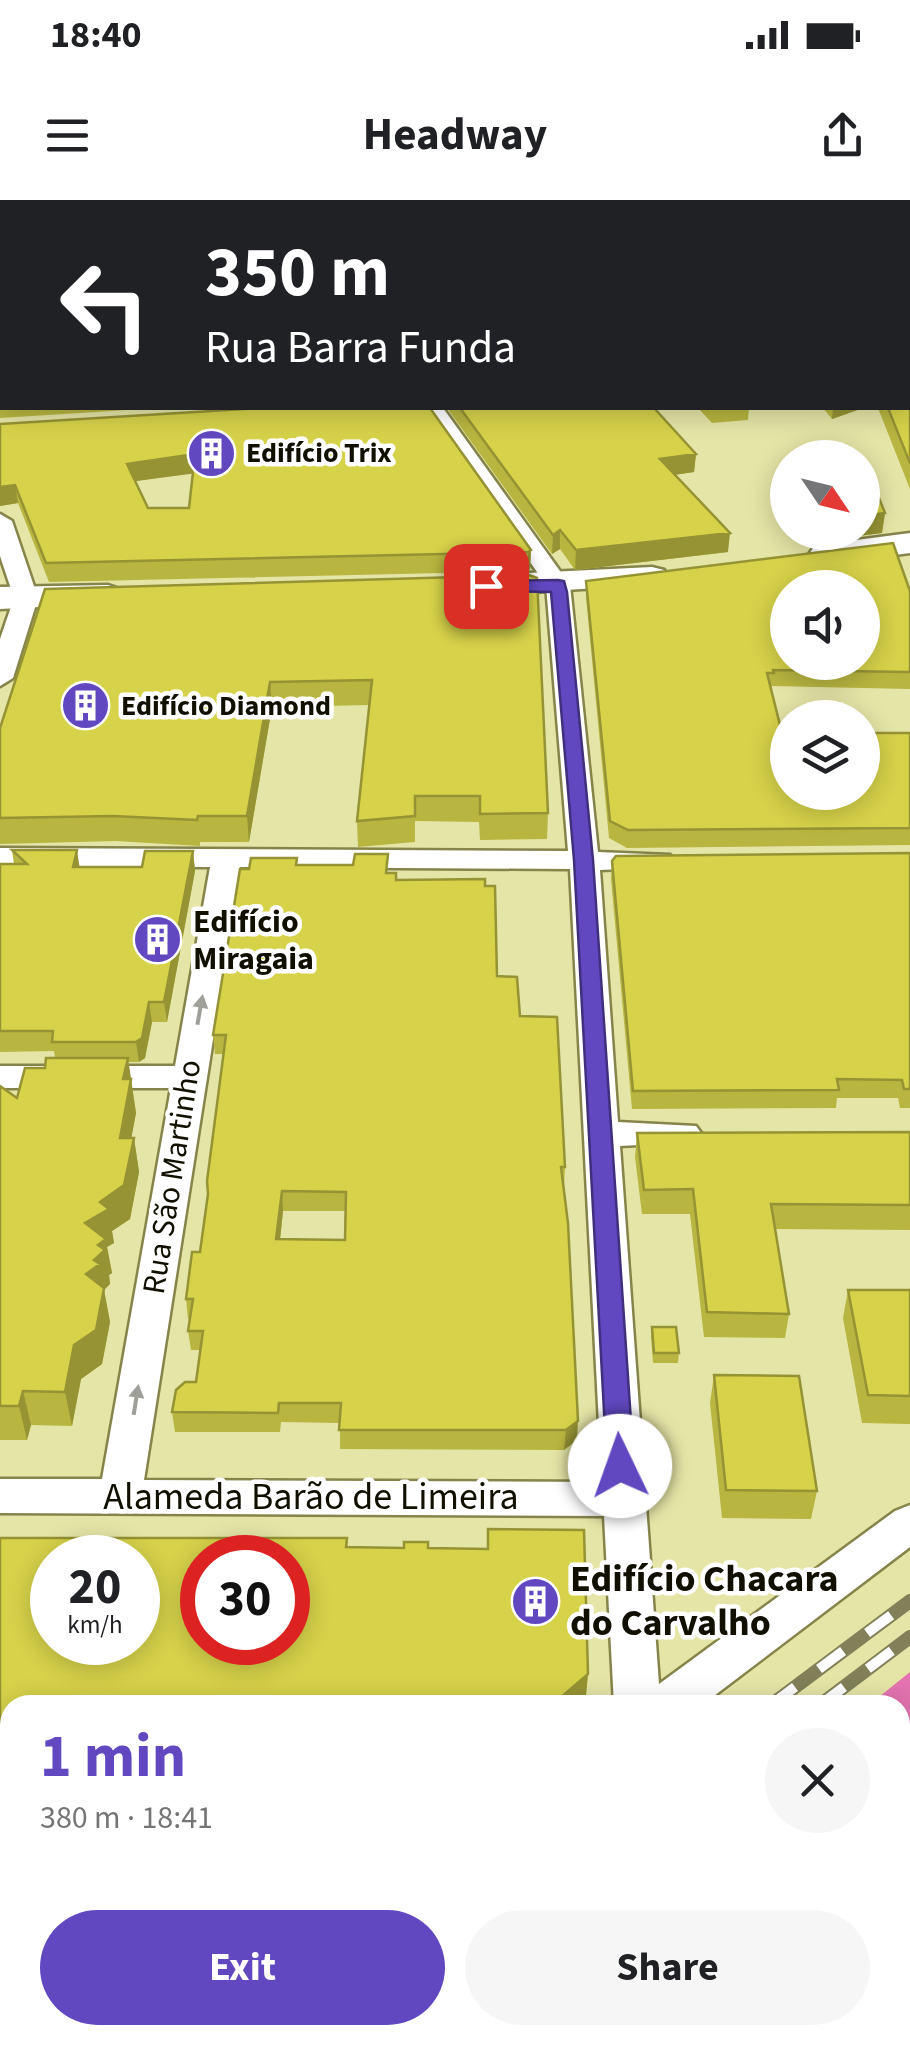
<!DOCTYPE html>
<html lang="en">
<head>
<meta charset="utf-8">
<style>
	body { margin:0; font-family:"Source Sans 3",sans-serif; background:#f6f6f6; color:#202124; height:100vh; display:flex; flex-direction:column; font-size:38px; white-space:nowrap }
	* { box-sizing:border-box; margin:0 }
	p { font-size:32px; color:#757577 }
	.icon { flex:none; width:55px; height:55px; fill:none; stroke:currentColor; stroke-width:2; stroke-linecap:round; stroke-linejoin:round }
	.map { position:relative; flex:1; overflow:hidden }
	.sheet { position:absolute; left:0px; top:1495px; width:910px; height:350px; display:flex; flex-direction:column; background:#fff; border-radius:30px 30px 0 0; box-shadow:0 5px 25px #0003 }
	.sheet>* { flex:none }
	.hud { position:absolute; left:0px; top:0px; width:910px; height:210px; box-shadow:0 5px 25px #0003; background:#202124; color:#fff; overflow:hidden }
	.needle { width:65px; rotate:125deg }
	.controls { position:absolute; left:770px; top:240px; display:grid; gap:20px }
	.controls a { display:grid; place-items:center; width:110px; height:110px; border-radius:50%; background:#fff; box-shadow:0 5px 25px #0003; font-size:50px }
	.speed { position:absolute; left:30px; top:1335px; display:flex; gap:20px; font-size:50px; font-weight:700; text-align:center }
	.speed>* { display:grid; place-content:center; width:130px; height:130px; border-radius:50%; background:#fff; box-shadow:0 5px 25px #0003; line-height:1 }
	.speed small { font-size:25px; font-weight:400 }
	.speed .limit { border:15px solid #d22; background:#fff; color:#111 }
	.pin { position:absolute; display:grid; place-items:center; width:85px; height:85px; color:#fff; margin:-42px; border-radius:20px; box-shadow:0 5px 15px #0006 }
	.me { position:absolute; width:110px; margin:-55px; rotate:357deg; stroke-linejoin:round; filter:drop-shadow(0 0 8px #0008) }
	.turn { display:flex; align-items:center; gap:35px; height:210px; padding:0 40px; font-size:45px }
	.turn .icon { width:130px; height:130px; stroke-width:2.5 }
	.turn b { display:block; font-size:70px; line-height:85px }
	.round { display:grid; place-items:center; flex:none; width:105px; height:105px; border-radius:52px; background:#f6f6f6 }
	.head { display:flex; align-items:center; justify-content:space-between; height:170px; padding:0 40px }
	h1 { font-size:60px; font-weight:700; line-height:75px; color:#6148c1 }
	.cta { display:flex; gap:20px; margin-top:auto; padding:20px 40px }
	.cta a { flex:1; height:115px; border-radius:60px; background:#6148c1; color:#fff; font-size:40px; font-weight:700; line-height:115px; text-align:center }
	.cta a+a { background:#f6f6f6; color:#202124 }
	.status { display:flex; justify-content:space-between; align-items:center; height:70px; padding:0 50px; background:#fff; direction:ltr }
	.status svg { height:28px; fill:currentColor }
	header { display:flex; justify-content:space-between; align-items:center; height:130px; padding:0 40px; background:#fff; font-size:45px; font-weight:700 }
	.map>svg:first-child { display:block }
	.forest { fill:#e273b0 }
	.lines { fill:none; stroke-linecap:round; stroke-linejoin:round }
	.street-casing { stroke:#85844a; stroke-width:5 }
	.secondary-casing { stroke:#85844a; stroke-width:5 }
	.highway-casing { stroke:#85844a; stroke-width:5 }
	.street { fill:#fff; fill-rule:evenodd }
	.secondary { fill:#fff; fill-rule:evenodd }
	.highway { fill:#fff; fill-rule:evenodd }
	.rail-casing { stroke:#818058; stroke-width:14 }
	.rail { stroke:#fff; stroke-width:10; stroke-dasharray:30; stroke-linecap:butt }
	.wall { fill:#b8b540; fill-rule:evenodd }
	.shaded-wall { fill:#969334 }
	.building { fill:#d6d24a; stroke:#969334; stroke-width:2.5; fill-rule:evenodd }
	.oneway { fill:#9f9f99 }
	.route { fill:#6148c1; stroke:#3f2f7d; stroke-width:2.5 }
	.labels { text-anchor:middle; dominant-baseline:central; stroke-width:9; stroke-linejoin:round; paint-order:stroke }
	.far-poi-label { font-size:28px; font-weight:bold; fill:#100f00; stroke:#fff; text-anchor:start }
	.poi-label { font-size:32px; font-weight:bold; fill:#100f00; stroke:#fff; text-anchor:start }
	.street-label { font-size:32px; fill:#100f00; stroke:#fff }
	.near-street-label { font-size:38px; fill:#100f00; stroke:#fff }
	.near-poi-label { font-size:38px; font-weight:bold; fill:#100f00; stroke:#fff; text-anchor:start }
</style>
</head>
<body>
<div class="status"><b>18:40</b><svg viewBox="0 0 49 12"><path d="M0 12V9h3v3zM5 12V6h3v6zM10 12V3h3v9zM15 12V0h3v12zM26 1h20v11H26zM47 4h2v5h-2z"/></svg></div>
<header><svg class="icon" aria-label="menu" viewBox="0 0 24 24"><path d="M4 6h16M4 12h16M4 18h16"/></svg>Headway<svg class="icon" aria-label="share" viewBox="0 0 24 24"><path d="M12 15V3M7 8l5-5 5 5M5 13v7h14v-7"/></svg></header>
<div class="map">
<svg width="910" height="1845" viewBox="0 0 910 1845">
	<rect width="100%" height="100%" fill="#e5e5a7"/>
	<path class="forest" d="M910 1472V1845H460L469 1835H900V1505H869Z"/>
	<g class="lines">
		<defs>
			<path id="street" d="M423 208H443L570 385 598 652 670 655 674 661 670 667 600 670 618 922 696 926 702 934 696 942 620 946 659 1484 895 1311 910 1305V1347L702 1505H614L604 1316 0 1313V1279H102L171 888H0V866H175L210 667 0 666V648L568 651 546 385ZM240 667 570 669 602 1282 144 1280Z
				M0 314 12 321 38 398 13 478 0 486V439L14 398 0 356Z
				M248 1835H307L303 1845H243Z"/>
			<path id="secondary" d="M0 75H2V91H0Z
				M910 333V353L826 364 814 361 809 354 814 347 826 344Z
				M652 367 664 370 669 377 664 384 468 396 456 393 451 386 456 379 468 376Z
				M108 385 120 389 126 396 120 403 0 409V387Z"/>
			<path id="highway" d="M0 91H2V109H0Z"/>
		</defs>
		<use href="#street" class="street-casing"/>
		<use href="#secondary" class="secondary-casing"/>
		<use href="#highway" class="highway-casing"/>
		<use href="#street" class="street"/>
		<use href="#secondary" class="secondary"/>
		<use href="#highway" class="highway"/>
		<defs>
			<path id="rail" d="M771 1505 910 1401
				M820 1505 910 1437
				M359 1845 370 1835
				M404 1845 413 1835"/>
		</defs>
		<use href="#rail" class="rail-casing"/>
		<use href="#rail" class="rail"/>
	</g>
	<path class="wall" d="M0 0H910V153L908 155V2H610L607 1 2 2V73L0 71Z
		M2 100V208H159L0 218V103Z
		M910 159V289L878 208H908Z
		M447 208H654L696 254 694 272 675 275 728 352 575 370 560 349 552 354Z
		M698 208H749L748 220 712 223Z
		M823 208H863L832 219Z
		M0 224 531 350 530 369 527 371 49 382 18 303 0 306ZM193 273 189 308H148L135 281Z
		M885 313 882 333 809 342 801 332H862Z
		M529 375 548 613 547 639 480 640 479 622 415 621V642L358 647 357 621 370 505 272 507 249 642H200V646L116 641 0 644V528Z
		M586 381 910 391V489L772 486 771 490 782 533H910V645L627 648 609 638 586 397Z
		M12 650 80 667H142L193 651 195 671 167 822H152L145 858 139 862H128L136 913 131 938H134L139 972 130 1019 112 1031 114 1043 107 1047 112 1073 109 1075 110 1084 104 1090 110 1122 102 1164 81 1179 72 1226 31 1225 27 1240H0V886L17 898 55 858 54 851 0 852V664H14Z
		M910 653V908H900L898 898H837L836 908 632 909 611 679 612 661Z
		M298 665 388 673 396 680 485 686 497 776 520 816 565 967 564 986 577 1240 564 1250 340 1249V1223L281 1222 280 1232H175L172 1212 196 1182 200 1150H191L188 1131 190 1119H188L186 1099 200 1052 208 994 224 854H215L213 835ZM283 1011H346L345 1040 280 1039Z
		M910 932V1030L775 1029 789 1114 785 1138 704 1137 690 1014H642L635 957 637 933Z
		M848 1090H910V1224L862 1223 843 1118Z
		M652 1127 679 1153 678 1163H653L651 1136Z
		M714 1175 817 1291 811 1319 722 1318 710 1203Z
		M0 1338H347L348 1347 428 1348 588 1474 585 1505H10V1835H201L189 1845H0Z"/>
	<path class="shaded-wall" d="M529 0H608L597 2H529Z
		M910 138V153L908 155V140Z
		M833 208H863L832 219Z
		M195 254 197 273 129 282 127 264Z
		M696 254 694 272 659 277 660 259Z
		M15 285 18 303 0 306V287Z
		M885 313 882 333 809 342 811 332H862V316Z
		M560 330V349L552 354 553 335Z
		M730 333 728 352 575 370 576 350Z
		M531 350 530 369 527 371 528 352Z
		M270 482 272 507 249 642 247 616Z
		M77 650 80 670 73 667Z
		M193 651 195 671 167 822 164 802Z
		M149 802 152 822 145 858 139 862 136 842Z
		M128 858 136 913 125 972 120 938 123 879Z
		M134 938 139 972 130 1019 112 1031 114 1043 107 1047 112 1073 109 1075 110 1084 104 1090 110 1122 102 1164 81 1179 72 1226 65 1192 86 1074 85 1023 100 1002Z
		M282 991 283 1011 278 1059 276 1039Z
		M23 1191 31 1225 27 1240 19 1206Z
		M578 1221 577 1240 564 1250 566 1230Z
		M588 1474 585 1505H552Z
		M163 1835H201L189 1845H165Z"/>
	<path class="building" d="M0 0H532L534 2H2V59L0 57Z
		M631 0H910V18L908 19V2H635Z
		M908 23 910 33V138L908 140Z
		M2 100V200H0V103Z
		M908 158 910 159V263L888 208H908Z
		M261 208H430L531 350 528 352 46 363 15 285 0 287V224ZM195 254 189 308H148L127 264Z
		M460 208H654L696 254 660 259 730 333 576 350 560 330 553 335Z
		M879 298 885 313 862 316V300Z
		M893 343 910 391V472L773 470 774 473H767L782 533H788V592H862V533H910V628L628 630 610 621 586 381ZM788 388H862V462H788Z
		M529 375 537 378 548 613 480 614V596H415V616L357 621 372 480 270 482 247 616H198L197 620 113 616 0 618V528L45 389Z
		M12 650H77L73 667H142L145 651H193L164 802H149L142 838 136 842H52L53 831H0V664H27Z
		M910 653V889H904L902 880 837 879 839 890 633 891 612 661 616 656Z
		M355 654H388L386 673H396V680L485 679V686H495L497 776 517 777 520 816 557 817 565 967H561L568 1023 578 1221 566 1230H339L341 1203H279L278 1213 172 1212 176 1190 185 1182H196L203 1131H188L193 1099H186L192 1052H200L208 994 207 981 226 835H213L240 669H249L251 658H297L296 665H353ZM282 991 346 992 345 1040 276 1039Z
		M46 858H128L123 879H131L120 938H134L124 985 100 1002 109 1009 85 1023 106 1039 98 1045 105 1050 94 1060 100 1064 86 1074 104 1088 96 1130 74 1145 65 1192 23 1191 19 1206H0V886L17 898 25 868H45Z
		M910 932V1005L771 1004 789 1114 707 1112 693 989 644 990 637 933Z
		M848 1090H910V1196L868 1195Z
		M652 1127H676L679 1153H654Z
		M714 1175 799 1176 817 1291 726 1290Z
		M488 1329 584 1330 588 1474 552 1505H10V1833H0V1338H347L346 1347 404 1348V1342H428V1348L488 1349ZM52 1358H138V1442H52ZM202 1358H288V1442H202Z"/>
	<defs><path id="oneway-solid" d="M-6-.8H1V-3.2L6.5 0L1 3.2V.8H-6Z" transform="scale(2.5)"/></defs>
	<g class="oneway">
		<use href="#oneway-solid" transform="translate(200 810) rotate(-80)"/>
		<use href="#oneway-solid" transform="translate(136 1200) rotate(-81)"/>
	</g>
	<path class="route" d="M558 380 564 381 567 392 593 660 634 1266 630 1274 620 1277 611 1274 607 1266 574 660 551 392 486 391 478 386 486 381Z"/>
	<defs>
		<symbol id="building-disc" viewBox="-11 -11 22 22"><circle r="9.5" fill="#6148c1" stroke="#fff"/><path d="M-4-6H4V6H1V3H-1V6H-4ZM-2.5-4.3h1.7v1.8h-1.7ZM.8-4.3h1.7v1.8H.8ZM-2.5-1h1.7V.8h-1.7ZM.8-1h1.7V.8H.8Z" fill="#fff"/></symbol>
	</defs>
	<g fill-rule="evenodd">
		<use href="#building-disc" x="184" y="226" width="55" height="55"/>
		<use href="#building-disc" x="58" y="478" width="55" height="55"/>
		<use href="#building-disc" x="130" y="712" width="55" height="55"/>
		<use href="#building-disc" x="508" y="1374" width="55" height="55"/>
	</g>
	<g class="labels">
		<g class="far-poi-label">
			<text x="246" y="253">Edifício Trix</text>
			<text x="121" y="506">Edifício Diamond</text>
		</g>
		<g class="poi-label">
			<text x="193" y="722">Edifício<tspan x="193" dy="37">Miragaia</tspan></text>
		</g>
		<g class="street-label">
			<text transform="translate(172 977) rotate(-81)">Rua São Martinho</text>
		</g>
		<g class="near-street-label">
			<text x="311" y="1297">Alameda Barão de Limeira</text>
		</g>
		<g class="near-poi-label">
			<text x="570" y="1379">Edifício Chacara<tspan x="570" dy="44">do Carvalho</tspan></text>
		</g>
	</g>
</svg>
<div class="controls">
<a><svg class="needle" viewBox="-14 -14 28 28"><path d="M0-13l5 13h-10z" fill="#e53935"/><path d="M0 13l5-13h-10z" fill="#757577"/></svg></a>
<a><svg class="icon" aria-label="sound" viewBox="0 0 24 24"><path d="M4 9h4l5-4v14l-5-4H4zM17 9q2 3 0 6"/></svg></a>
<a><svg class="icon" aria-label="layers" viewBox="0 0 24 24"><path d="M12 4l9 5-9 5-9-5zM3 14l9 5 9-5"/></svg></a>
</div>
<div class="speed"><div>20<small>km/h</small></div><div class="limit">30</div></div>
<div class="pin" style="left:486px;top:386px;background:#d93025"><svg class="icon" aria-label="arrive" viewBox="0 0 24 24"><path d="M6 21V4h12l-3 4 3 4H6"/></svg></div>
<svg class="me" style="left:620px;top:1266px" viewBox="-20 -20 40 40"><circle r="19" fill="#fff"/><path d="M0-13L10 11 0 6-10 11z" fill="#6148c1"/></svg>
<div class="hud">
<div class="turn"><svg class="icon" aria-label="left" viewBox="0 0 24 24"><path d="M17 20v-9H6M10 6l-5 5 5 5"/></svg><div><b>350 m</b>Rua Barra Funda</div></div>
</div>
<section class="sheet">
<div class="head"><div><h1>1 min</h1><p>380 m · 18:41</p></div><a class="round"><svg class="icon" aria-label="close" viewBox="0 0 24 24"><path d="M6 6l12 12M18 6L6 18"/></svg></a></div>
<div class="cta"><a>Exit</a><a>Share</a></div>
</section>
</div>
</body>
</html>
